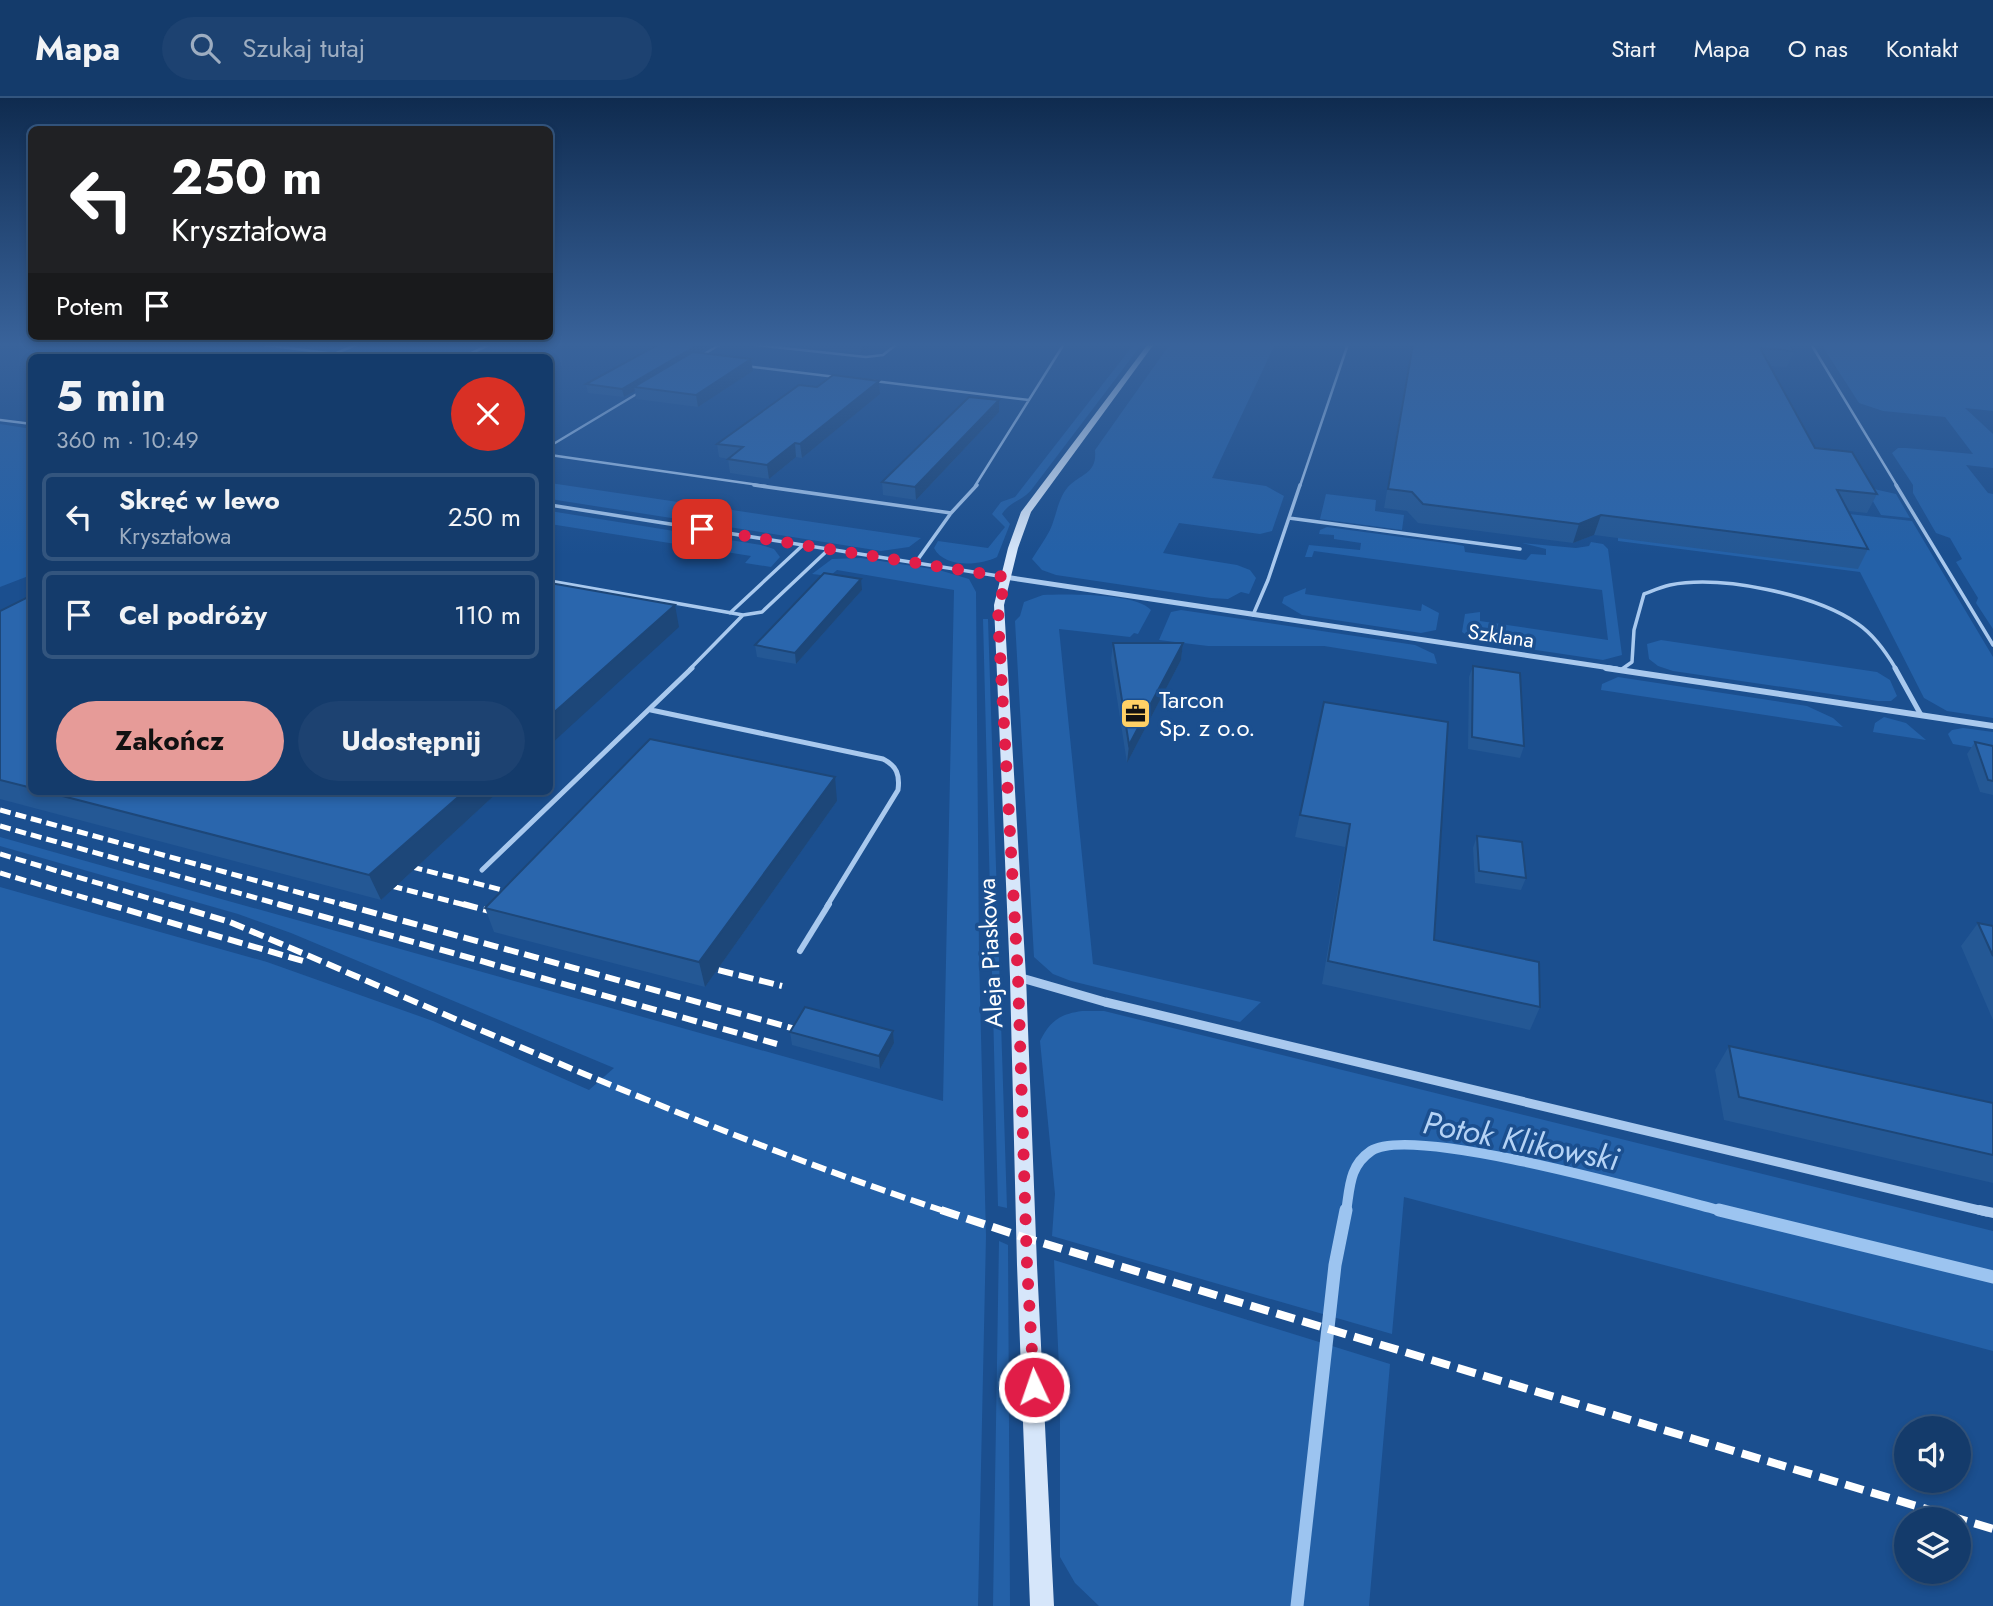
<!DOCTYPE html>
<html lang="pl">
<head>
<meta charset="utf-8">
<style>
	body { margin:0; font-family:Jost,sans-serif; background:#1d4271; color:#f1f3f6; height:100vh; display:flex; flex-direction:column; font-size:26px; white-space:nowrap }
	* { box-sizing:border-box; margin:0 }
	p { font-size:23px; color:#9dadc1 }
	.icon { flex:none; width:38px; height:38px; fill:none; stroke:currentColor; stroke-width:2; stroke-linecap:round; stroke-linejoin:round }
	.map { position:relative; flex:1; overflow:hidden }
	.side { position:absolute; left:28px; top:256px; width:525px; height:441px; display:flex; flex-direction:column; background:#143b6b; border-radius:10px; box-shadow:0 4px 10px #0003,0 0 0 2px #33557e }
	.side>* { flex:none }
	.hud { position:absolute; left:28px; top:28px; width:525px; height:214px; border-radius:10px; box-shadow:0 4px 10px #0003,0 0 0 2px #33557e; background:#202124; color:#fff; overflow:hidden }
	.controls { position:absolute; left:1894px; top:1318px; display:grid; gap:14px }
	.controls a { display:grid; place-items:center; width:77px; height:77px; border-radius:50%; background:#143b6b; box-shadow:0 4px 10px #0003,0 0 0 2px #33557e; font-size:35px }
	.pin { position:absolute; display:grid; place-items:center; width:60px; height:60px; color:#fff; margin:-30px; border-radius:14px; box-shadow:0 4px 10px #0006 }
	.me { position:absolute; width:77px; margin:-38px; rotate:357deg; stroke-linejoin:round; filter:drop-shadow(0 0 5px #0008) }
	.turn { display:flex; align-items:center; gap:24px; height:147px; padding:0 28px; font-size:32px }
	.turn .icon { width:91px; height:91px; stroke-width:2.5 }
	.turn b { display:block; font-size:49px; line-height:60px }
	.then { display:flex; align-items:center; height:66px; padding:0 28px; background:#0003; gap:14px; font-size:26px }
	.round { display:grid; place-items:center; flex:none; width:74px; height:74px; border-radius:37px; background:#1d4271 }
	.head { display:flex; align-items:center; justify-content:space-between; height:119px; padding:0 28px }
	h1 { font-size:42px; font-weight:700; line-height:52px }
	.cta { display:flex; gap:14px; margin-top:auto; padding:14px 28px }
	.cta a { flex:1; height:80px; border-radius:42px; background:#e69b98; color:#111; font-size:28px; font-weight:700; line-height:80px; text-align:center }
	.cta a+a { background:#1d4271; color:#f1f3f6 }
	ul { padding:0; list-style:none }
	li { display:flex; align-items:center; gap:21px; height:88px; margin:0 14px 10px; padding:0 14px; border:4px solid #33557e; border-radius:10px }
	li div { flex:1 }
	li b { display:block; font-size:26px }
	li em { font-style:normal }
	header { display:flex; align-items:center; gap:42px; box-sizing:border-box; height:98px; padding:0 35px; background:#143b6b; border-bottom:2px solid #33557e }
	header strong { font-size:33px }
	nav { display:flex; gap:38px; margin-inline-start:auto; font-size:24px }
	.search { width:490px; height:63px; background:#1d4271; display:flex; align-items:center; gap:18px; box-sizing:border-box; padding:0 24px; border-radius:38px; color:#9dadc1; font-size:26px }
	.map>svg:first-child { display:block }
	.green { fill:#2461a8 }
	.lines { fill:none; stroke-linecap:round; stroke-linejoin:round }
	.stream-far1 { stroke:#9cc4f0; stroke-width:10 }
	.stream { stroke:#9cc4f0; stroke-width:13 }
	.service-far3 { stroke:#a9c9ee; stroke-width:2.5 }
	.service-far2 { stroke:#a9c9ee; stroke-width:3.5 }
	.service-far1 { stroke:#a9c9ee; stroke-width:5 }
	.service { stroke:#a9c9ee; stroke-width:6 }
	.minor-far3 { stroke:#a9c9ee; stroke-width:5 }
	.minor-far2 { stroke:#a9c9ee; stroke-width:6 }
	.minor-far1 { stroke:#a9c9ee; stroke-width:9 }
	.minor { stroke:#a9c9ee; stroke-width:10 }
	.secondary { fill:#d6e6fa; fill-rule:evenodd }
	.rail-far2 { stroke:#fff; stroke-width:5; stroke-dasharray:11 5; stroke-linecap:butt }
	.rail-far1 { stroke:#fff; stroke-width:6; stroke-dasharray:15 6; stroke-linecap:butt }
	.rail { stroke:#fff; stroke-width:8; stroke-dasharray:19 8; stroke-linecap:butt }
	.wall { fill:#245895 }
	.shaded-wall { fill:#1d4779 }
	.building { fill:#2a66ad; stroke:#1d4779; stroke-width:2 }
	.route { stroke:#e11d48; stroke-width:12; stroke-dasharray:0 21.6 }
	.labels { text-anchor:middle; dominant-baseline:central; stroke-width:7; stroke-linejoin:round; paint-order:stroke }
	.far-street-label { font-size:21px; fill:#fff; stroke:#1b4f8f }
	.poi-label { font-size:24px; fill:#fff; stroke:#1b4f8f; text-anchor:start }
	.street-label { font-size:24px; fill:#fff; stroke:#1b4f8f }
	.near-water-label { font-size:32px; font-style:italic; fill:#b5d3f5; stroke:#1b4f8f }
</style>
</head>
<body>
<header>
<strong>Mapa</strong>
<div class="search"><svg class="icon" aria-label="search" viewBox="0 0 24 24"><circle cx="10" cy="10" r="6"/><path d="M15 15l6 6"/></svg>Szukaj tutaj</div>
<nav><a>Start</a><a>Mapa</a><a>O nas</a><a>Kontakt</a></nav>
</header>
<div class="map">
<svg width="1993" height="1508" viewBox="0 0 1993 1508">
	<rect width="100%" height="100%" fill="#1b4f8f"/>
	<path class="green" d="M1134 246H1142L1032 391C1023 403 1010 403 1002 416L1010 426 997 459C979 468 944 470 934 450L938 443 988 450 1005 429 992 416 1001 404 1015 399Z
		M1170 246H1275L1212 380 1266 388 1284 398 1272 433 1260 436 1179 425 1163 455 1237 467 1250 472 1256 480 1249 496 1241 494 1228 501 1211 500 1056 477 1042 472 1032 461C1038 451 1045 442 1050 432 1057 417 1058 397 1071 386 1084 375 1097 374 1095 352Z
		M1821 246H1993V313L1965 310 1993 336V370L1966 367 1988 395 1993 396V531L1976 505 1978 500 1956 464 1962 461 1950 440 1936 435 1913 395V387L1892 355 1898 350H1906L1973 356 1945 319 1883 313 1859 305Z
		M0 326 32 331 31 477 0 489Z
		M550 385 921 440 909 449 881 453 550 401Z
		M1874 391 1896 396 1910 420 1881 417 1867 393Z
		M1326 396 1376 402 1375 413 1404 417 1402 432 1320 421Z
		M550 413 761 447 774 451 780 459 771 469 745 465 751 458 550 426Z
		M1840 415 1912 423 1993 559V620L1947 613 1924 600 1860 474 1618 443V440Z
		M1327 429 1453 446 1464 448 1465 454 1526 462 1531 456 1546 457V451L1522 445 1576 450 1589 448 1591 444 1603 446 1608 451 1622 557 1603 562 1476 543 1462 534 1465 516 1480 514V523L1608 542 1602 492 1314 453 1312 459H1305L1309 447 1360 452 1361 445 1334 441V437L1319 436 1320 432Z
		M861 460 939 472 969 481 976 494 979 857 986 1138 978 1508H0V789L267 864 433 923 589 992 614 970 291 835 238 816 0 748V739L943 1003 954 492 837 472 830 478 812 476 832 461Z
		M1306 490 1305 496 1421 513 1422 506 1439 515 1436 532 1421 535 1302 517 1282 505 1284 499Z
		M1043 497C1066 496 1136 495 1151 512L1138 536 1134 535 1130 539 1059 531 1093 866 1261 904 1240 924 1071 883 1053 876 1034 859 1015 523 1020 518 1024 504Z
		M1181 512 1415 547 1434 556 1437 566 1324 548H1208L1159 542 1171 514Z
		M983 521H988L1007 1110 998 1108Z
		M1661 542 1877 574 1890 582 1897 598 1891 603H1878L1673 573 1658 568 1649 561 1647 546Z
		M1618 579 1807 608 1833 620 1843 629 1601 592 1602 586Z
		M1884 619 1906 625 1926 642 1873 634 1875 625Z
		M1963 630 1993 634V653L1953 646 1948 636 1952 632Z
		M1082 913H1104L1993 1133V1253L1404 1099 1392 1236 1052 1138 1055 1096 1040 943C1050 923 1060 916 1082 913Z
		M999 1143 1008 1147 1010 1508H993Z
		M1054 1162 1390 1266 1369 1508H1099L1075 1485 1060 1459V1291Z"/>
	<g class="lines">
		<path class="stream-far1" d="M1346 1114C1350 1089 1349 1068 1371 1053 1412 1025 1667 1099 1726 1114"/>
		<path class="stream" d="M1719 1112 1993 1179
			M1297 1508 1335 1167 1346 1112"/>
		<path class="service-far3" d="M258 246 335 256
			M747 246 866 259 883 257 897 246
			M1811 246 1897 388
			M327 259 358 246
			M463 259 491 246
			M699 259 721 246
			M745 268 836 279
			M874 283 1029 302
			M0 322 32 326
			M550 348 640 294
			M550 357 766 388
			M975 388 1064 246
			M1300 388 1348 246"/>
		<path class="service-far2" d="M754 387 951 415
			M1896 387 1993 547
			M550 407 1005 479
			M1289 420 1520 451
			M916 464 951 415 977 387
			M550 483 743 517 690 571
			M730 515 803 447
			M743 517 762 514 829 451
			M1253 517 1268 482 1300 387
			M1622 571 1632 564 1634 532 1644 496C1652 493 1661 489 1670 487 1721 477 1815 496 1858 526 1874 537 1886 554 1896 571"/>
		<path class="service-far1" d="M1895 570 1921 617
			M651 612 883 661C897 668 900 677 898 692L827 808
			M482 772 692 570"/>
		<path class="service" d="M800 853 829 806"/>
		<path class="minor-far3" d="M1005 479 1617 571"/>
		<path class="minor-far2" d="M1606 570 1993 628"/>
		<path class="minor-far1" d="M1018 879 1105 904 1987 1114"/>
		<path class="minor" d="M1980 1112 1993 1115"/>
		<path class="secondary" d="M1148 246H1154L1031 414 1018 450 1004 507 1026 879 1037 1167 1054 1508H1030L1017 1167 1010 879 994 507 1008 450 1021 414Z"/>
		<path class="rail-far2" d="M0 712 348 808
			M0 728 285 808
			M0 756 175 808
			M396 765 518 796
			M0 775 113 808
			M376 784 469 808"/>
		<path class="rail-far1" d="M107 806 303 863
			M170 806 230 824C467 925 702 1033 947 1114
			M278 806 777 946
			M342 806 810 935
			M463 806 505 817
			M698 867 782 888"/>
		<path class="rail" d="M941 1112 1026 1140 1993 1431"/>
	</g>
	<path class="wall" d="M287 246H337L325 251Z
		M659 246H714L698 255 753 273 698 309 636 301 635 293 624 299 588 295 586 286Z
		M781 246H873L861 255Z
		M1412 246H1790L1794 253 1787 269 1770 268 1815 350 1877 396 1867 415 1848 413 1868 451 1858 471 1594 437 1573 445 1418 425 1407 413 1384 410Z
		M879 283 880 296 802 360 796 359 769 381 730 375 728 361 719 359 717 346 817 289Z
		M999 314 916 402 883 397 882 384Z
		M862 492 796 566 757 559 755 547Z
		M32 497V693H499L381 802 0 701V513Z
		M1113 545H1183L1181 562 1127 665 1111 562Z
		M1473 568 1524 648 1520 660 1468 651 1469 579Z
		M1324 604 1434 842 1540 909 1530 932 1322 886 1345 749 1295 739Z
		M1975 644 1993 648V697L1980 694 1967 656Z
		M837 703 705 889 494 834 485 810Z
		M1477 738 1526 780 1521 792 1475 785 1473 750Z
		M1978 825 1993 828V922L1961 848Z
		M893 933 894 945 880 971 792 947 790 934Z
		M1729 948 1993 1005V1085L1724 1022 1715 972Z"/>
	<path class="shaded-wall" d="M323 246H337L325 251Z
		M699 246H714L640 290 634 289 635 293 624 299 622 291Z
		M861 246H873L861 255Z
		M751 261 753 273 698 309 696 297Z
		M879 283 880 296 802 360 800 346Z
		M999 302V314L916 402 915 389Z
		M795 345 796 359 769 381 767 367Z
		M1601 417 1594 437 1573 445 1579 426Z
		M861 481 862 492 796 566 795 555Z
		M675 507 679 529 550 647V618Z
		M1183 545 1181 562 1127 665 1129 647Z
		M835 679 837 703 705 889 699 864Z
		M465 693H499L381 802 369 777Z
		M893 933 894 945 880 971 879 958Z"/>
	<path class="building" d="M659 246H699L622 291 586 286Z
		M1413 246H1790L1794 253 1760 250 1815 350 1852 354 1877 396 1837 392 1868 451 1601 417 1579 426 1423 406 1412 394 1388 391Z
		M693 254 751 261 696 297 634 289Z
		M833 277 879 283 800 346 795 345 767 367 728 361 743 349 717 346 799 287 817 289Z
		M969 299 999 302 915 389 882 384Z
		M824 475 861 481 795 555 755 547Z
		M550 485 675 507 550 618Z
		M32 497V690L0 682V513Z
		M1113 545H1183L1129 647Z
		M1473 568 1520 575 1524 648 1472 639Z
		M1324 604 1448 624 1434 842 1539 864 1540 909 1328 863 1350 726 1300 717Z
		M650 641 835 679 699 864 485 810Z
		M1975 644 1993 648V683L1988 682Z
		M43 693H465L369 777Z
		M1477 738 1522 744 1526 780 1479 773Z
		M1978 825 1993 828V858Z
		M805 909 893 933 879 958 790 934Z
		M1729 948 1993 1005V1057L1739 999Z"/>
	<linearGradient id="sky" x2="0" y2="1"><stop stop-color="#0f2b4f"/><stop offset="0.54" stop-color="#39639b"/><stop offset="1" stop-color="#39639b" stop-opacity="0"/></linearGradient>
	<rect width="1993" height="457" fill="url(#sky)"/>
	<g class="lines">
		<path class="route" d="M702 431 1005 479 998 519 1018 879 1027 1167 1034 1289"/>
	</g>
	<defs>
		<symbol id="office-square" viewBox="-11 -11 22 22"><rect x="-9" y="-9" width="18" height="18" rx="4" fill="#ffd166" stroke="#1b4f8f"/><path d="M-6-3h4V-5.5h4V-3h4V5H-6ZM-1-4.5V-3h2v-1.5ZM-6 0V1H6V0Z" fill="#111"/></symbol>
	</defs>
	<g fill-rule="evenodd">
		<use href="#office-square" x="1118" y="598" width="35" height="35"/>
	</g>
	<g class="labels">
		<g class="far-street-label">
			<text transform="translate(1501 538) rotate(8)">Szklana</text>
		</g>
		<g class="poi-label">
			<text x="1159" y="601">Tarcon<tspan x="1159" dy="28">Sp. z o.o.</tspan></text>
		</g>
		<g class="street-label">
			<text transform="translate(990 855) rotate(-93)">Aleja Piaskowa</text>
		</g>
		<g class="near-water-label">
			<text transform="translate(1521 1043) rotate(11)">Potok Klikowski</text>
		</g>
	</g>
</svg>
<div class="controls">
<a><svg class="icon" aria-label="sound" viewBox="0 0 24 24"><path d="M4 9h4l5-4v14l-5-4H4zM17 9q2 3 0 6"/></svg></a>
<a><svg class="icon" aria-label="layers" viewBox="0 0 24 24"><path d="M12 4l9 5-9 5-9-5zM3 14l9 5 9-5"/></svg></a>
</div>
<div class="pin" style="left:702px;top:431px;background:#d93025"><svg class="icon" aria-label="arrive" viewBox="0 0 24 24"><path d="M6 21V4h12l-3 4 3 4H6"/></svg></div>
<svg class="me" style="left:1034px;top:1289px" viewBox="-20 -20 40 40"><circle r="17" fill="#e11d48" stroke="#fff" stroke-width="3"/><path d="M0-11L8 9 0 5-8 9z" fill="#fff"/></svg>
<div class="hud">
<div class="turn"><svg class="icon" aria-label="left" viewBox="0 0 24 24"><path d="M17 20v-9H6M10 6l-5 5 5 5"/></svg><div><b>250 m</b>Kryształowa</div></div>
<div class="then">Potem<svg class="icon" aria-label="arrive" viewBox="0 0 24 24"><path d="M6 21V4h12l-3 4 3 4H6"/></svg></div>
</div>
<section class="side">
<div class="head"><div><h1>5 min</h1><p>360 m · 10:49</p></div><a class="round" style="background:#d93025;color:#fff"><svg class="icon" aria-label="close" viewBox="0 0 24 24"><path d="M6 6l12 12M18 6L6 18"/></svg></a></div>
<ul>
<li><svg class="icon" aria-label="left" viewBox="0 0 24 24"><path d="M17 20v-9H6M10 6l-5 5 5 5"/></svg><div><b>Skręć w lewo</b><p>Kryształowa</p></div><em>250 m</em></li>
<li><svg class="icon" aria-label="arrive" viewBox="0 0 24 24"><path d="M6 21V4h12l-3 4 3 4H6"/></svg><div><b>Cel podróży</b></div><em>110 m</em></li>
</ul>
<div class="cta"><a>Zakończ</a><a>Udostępnij</a></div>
</section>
</div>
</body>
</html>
